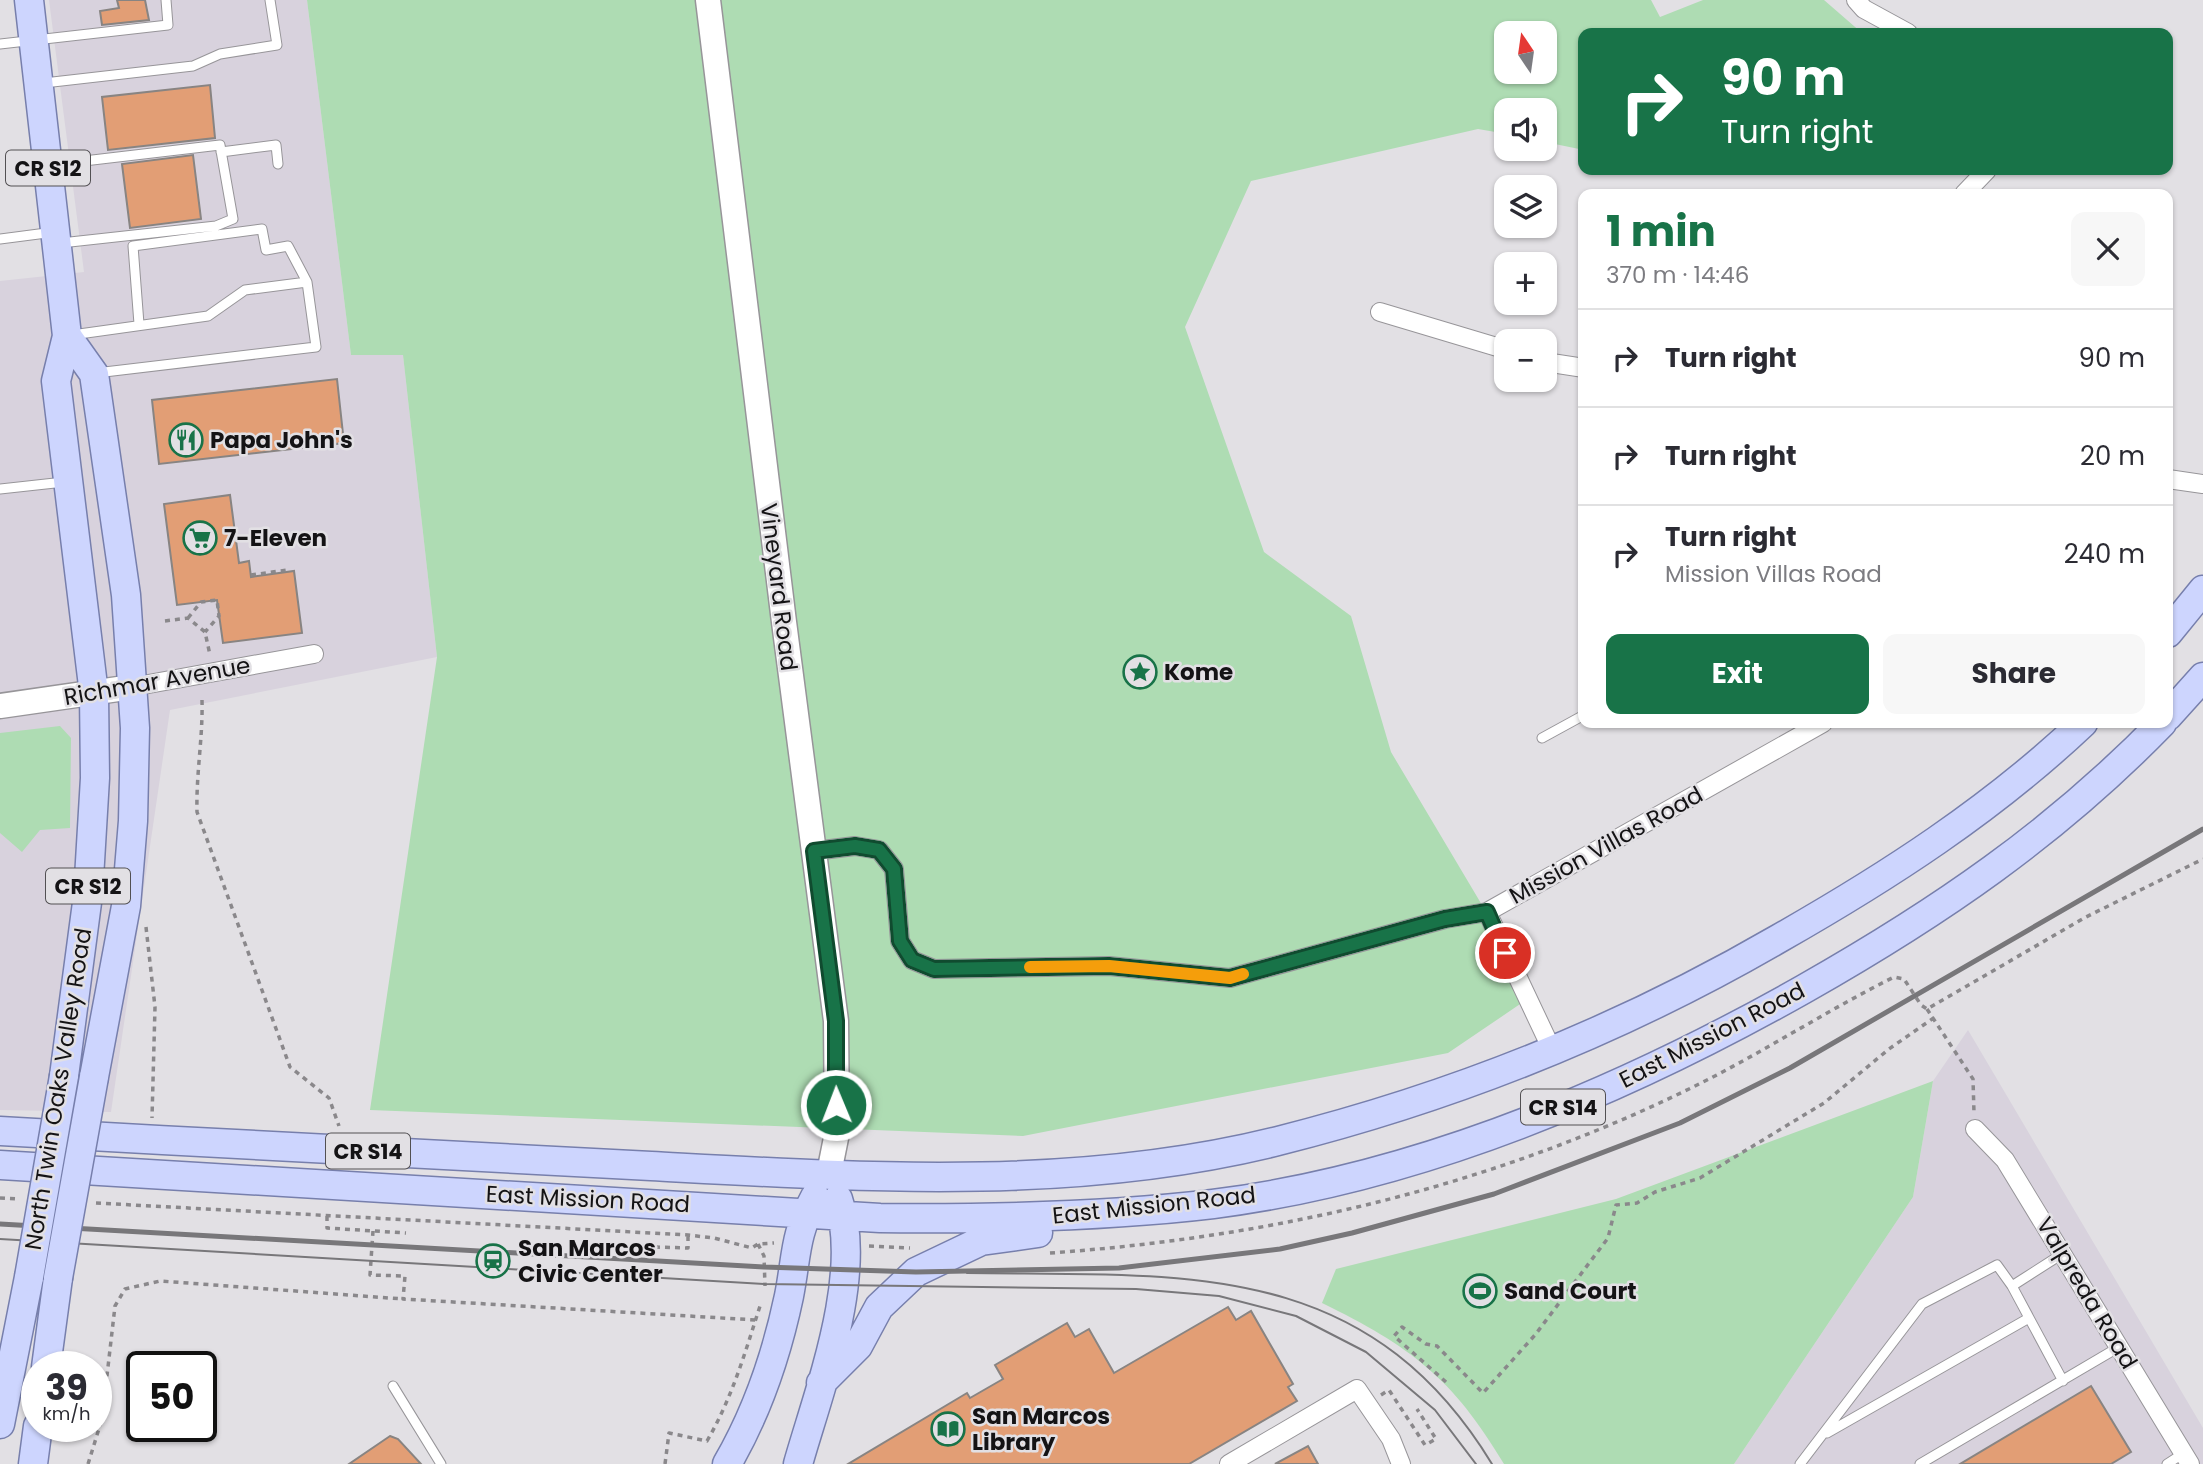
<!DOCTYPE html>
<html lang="en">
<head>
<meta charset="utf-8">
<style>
	body { margin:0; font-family:Poppins,sans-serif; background:#f7f7f7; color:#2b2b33; height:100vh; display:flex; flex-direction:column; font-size:26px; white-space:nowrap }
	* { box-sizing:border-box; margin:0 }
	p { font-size:23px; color:#7c7c81 }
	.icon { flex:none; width:38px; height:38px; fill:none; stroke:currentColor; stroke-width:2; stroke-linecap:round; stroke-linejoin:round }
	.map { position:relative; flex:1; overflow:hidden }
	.sheet { position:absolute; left:1578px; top:189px; width:595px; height:539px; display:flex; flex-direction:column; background:#fff; border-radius:14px; box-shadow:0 2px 5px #0004 }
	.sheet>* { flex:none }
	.guide { position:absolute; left:1578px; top:28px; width:595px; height:147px; border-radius:14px; box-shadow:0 2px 5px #0004; background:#187348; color:#fff; overflow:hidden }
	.needle { width:46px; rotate:347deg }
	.fabs { position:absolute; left:1494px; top:21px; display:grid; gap:14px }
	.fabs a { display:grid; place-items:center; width:63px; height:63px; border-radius:14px; background:#fff; box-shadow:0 2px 5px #0004; font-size:35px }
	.speed { position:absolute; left:21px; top:1351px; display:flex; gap:14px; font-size:35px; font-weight:700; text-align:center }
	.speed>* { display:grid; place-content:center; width:91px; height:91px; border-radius:50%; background:#fff; box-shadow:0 2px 5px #0004; line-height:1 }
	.speed small { font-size:18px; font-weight:400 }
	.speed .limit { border:4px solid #111; border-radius:10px; background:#fff; color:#111 }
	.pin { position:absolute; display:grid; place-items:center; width:60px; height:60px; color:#fff; margin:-30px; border:4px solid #fff; border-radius:50%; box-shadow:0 2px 7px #0007 }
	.me { position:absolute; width:77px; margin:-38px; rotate:359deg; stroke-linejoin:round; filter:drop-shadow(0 0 5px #0008) }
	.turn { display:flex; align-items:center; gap:24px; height:147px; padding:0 28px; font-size:32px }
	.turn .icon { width:91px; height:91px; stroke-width:2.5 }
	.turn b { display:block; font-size:49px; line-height:60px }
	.round { display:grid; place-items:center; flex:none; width:74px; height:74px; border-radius:14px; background:#f7f7f7 }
	.head { display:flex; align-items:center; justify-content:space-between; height:119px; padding:0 28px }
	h1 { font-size:42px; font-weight:700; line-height:52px; color:#187348 }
	.action { display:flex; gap:14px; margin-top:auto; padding:14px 28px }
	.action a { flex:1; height:80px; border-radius:14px; background:#187348; color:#fff; font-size:28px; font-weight:700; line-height:80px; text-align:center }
	.action a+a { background:#f7f7f7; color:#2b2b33 }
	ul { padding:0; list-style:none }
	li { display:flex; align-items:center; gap:21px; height:98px; padding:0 28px; border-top:2px solid #e1e1e2 }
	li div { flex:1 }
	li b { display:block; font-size:26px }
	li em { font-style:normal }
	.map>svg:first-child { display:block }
	.built { fill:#d8d2dd }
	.green { fill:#aedcb3; fill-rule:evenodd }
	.building { fill:#e29e75; stroke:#888482; stroke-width:2 }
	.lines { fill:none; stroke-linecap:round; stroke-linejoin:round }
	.lane-casing { stroke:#979599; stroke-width:11 }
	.street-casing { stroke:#979599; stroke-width:20 }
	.secondary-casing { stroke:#979599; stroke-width:27 }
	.primary-casing { stroke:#777fac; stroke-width:31 }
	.path { stroke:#8a888b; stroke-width:3.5; stroke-dasharray:5 5; stroke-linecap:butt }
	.lane { stroke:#fff; stroke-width:9 }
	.street { stroke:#fff; stroke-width:18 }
	.secondary { stroke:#fff; stroke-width:24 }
	.primary { stroke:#cdd5fe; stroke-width:28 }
	.tram { stroke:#78777a; stroke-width:2 }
	.rail { stroke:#78777a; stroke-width:5 }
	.primary-bridge-casing { stroke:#777fac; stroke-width:31; stroke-linecap:butt }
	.primary-bridge { stroke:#cdd5fe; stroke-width:28 }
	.route-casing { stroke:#104b2f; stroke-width:18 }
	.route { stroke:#187348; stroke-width:12 }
	.slow { stroke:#f59e0b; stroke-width:12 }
	.labels { text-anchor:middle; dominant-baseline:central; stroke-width:5; stroke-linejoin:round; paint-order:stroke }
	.shield { fill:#e2e0e4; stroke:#525053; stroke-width:2 }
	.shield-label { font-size:21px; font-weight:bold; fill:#141315 }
	.poi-label { font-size:23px; font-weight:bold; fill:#141315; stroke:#e2e0e4; text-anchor:start }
	.street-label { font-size:23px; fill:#141315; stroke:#e2e0e4 }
</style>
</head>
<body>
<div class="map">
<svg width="2203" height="1464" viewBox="0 0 2203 1464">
	<rect width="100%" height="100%" fill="#e2e0e4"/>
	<path class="built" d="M49 0H307L351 355H403L437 657 170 710 111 1112 0 1110V281L84 272Z
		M1968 1030 2203 1428V1464H1734L1913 1197 1933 1081Z"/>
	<path class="green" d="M307 0H1651L1660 17 1703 0H1824L1862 33H1584V150L1545 142V110H1507V134L1478 129 1251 181 1185 327 1264 552 1351 616 1391 752 1535 994 1448 1053 1023 1136 370 1110 437 657 403 355H351ZM1507 33H1545V72H1507Z
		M60 726 71 738 70 828 40 830 22 852 0 833V733Z
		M1933 1081 1913 1197 1734 1464H1504C1453 1378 1410 1346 1322 1303L1336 1269 1616 1199Z"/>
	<path class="building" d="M117 0H145L149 20 102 25 100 11 119 8Z
		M210 85 215 138 108 150 102 97Z
		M193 155 201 219 130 228 122 164Z
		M337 379 344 443 159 464 152 400Z
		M230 495 239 563 249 561 251 577 294 571 302 633 223 643 217 600 177 605 164 504Z
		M1228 1307 1236 1320 1251 1311 1293 1384 1288 1387 1297 1401 1189 1464H848L967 1393 970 1398 1003 1379 995 1365 1067 1323 1075 1337 1089 1329 1114 1373Z
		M2091 1386 2131 1452 2111 1464H1960Z
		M390 1436 398 1439 421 1464H349Z
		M1308 1446 1318 1464H1275Z"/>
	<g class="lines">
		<defs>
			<path id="lane" d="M0 44 168 25 166 0
				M44 83 193 66 220 54 277 45 270 0
				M221 152 276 145 278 164
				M50 165 220 145 233 219 216 226 61 243
				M0 239 54 232
				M72 335 208 316 245 290 307 282 288 246 266 250 262 229 133 246 139 324
				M96 373 316 347 307 282
				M0 489 64 482
				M1542 738 1584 715
				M2012 1286 2063 1381
				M393 1386 441 1464
				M1827 1433 2029 1318
				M1800 1464 1922 1304 1997 1265 2012 1286 2062 1254
				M1920 1464 2119 1347
				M2167 1464 2184 1453"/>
			<path id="street" d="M1856 0 1864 9 1908 33
				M1964 194 1987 170
				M1380 312 1507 350
				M1545 362 1584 368
				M2168 479 2203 484
				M132 687 314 654
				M814 851 855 846 879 850 894 869 900 941 912 960 934 969 1109 966 1230 978 1445 919 1487 912
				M1553 1052 1487 912 1823 723
				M1975 1129 2005 1160 2190 1464
				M1229 1464 1357 1389 1391 1439 1401 1464"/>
			<path id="secondary" d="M708 0 784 622 836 1021 837 1133 829 1173
				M0 706 132 687"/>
			<path id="primary" d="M29 0 67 336 56 381 94 694 95 778 88 895 64 1076
				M67 336 94 374 126 595 135 728 133 821 126 906 94 1077
				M2168 633 2203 590
				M2168 716 2203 677
				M0 1131C217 1143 434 1156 651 1166 857 1177 1074 1192 1278 1141 1453 1097 1621 1030 1778 939 1887 877 1991 810 2083 723
				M0 1165 880 1218C991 1219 1103 1217 1213 1204 1418 1178 1625 1090 1804 989 1938 913 2054 834 2162 723
				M46 1367 58 1278
				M821 1383 858 1346 879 1307 916 1272 981 1241 1038 1233
				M0 1424 29 1277
				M33 1464 38 1426
				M727 1464C756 1414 777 1353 789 1296 797 1255 794 1236 815 1197
				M798 1464C819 1390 864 1274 838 1199"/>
		</defs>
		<use href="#lane" class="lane-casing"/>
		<use href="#street" class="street-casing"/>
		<use href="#secondary" class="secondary-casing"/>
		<use href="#primary" class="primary-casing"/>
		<path class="path" d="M251 575 287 570
			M188 618 201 602 217 600 219 616 205 632
			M165 621 188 618 205 632 210 655
			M202 700C203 738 196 773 197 812L290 1067 329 1098 339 1126
			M146 927 155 1007 152 1118
			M1927 1009 1973 1079 1974 1113
			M0 1198 18 1199
			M96 1203 688 1235 714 1238 752 1248 758 1244 774 1243
			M327 1216V1228L406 1233
			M373 1231 370 1275 405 1276 403 1299 756 1320
			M758 1244 764 1256 765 1286
			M869 1246 910 1248
			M655 1247 688 1248V1235
			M1050 1253C1274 1237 1486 1188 1689 1089 1759 1055 1824 1012 1894 977L1904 979 1921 1005 1927 1009 2086 917 2203 859
			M1446 1382 1394 1336 1402 1327 1426 1344 1437 1346 1483 1393 1535 1335 1608 1238 1616 1205 1637 1203 1655 1192 1700 1178 1824 1103 1889 1049 1935 1017
			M1381 1395 1389 1390 1425 1445 1436 1439 1417 1409
			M88 1464 102 1419 115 1306 125 1289 160 1281 403 1299
			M665 1464 669 1433 707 1441C732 1398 745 1353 760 1306"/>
		<use href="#lane" class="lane"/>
		<use href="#street" class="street"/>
		<use href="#secondary" class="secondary"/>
		<use href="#primary" class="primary"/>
		<path class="tram" d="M0 1239 765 1284 1136 1289 1219 1296 1296 1316 1366 1352 1435 1410 1476 1464
			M967 1273C1181 1276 1365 1256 1492 1464"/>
		<path class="rail" d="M0 1224 764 1267 916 1272 1119 1268 1280 1249 1352 1233 1494 1194 1680 1123 1790 1068 2203 829"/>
		<defs>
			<path id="primary-bridge" d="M29 1277 64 1076
				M58 1278 94 1077"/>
		</defs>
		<use href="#primary-bridge" class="primary-bridge-casing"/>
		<use href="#primary-bridge" class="primary-bridge"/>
	</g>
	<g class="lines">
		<defs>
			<path id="route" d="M836 1105V1021L814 851 855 846 879 850 894 869 900 941 912 960 934 969 1109 966 1230 978 1445 919 1487 912 1505 953"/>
		</defs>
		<use href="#route" class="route-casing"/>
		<use href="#route" class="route"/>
		<path class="slow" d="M1030 967 1109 966 1230 978 1243 974"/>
	</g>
	<defs>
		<symbol id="restaurant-ring" viewBox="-11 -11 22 22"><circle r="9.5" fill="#e2e0e4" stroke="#187348" stroke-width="1.5"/><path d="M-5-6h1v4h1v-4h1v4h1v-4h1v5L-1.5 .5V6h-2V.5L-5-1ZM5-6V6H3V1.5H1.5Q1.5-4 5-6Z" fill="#187348"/></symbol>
		<symbol id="supermarket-ring" viewBox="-11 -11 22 22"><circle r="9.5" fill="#e2e0e4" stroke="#187348" stroke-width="1.5"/><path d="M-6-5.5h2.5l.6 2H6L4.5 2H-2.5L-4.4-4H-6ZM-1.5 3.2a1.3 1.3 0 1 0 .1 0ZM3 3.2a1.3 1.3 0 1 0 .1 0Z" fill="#187348"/></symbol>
		<symbol id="sight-ring" viewBox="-11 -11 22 22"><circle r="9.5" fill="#e2e0e4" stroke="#187348" stroke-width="1.5"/><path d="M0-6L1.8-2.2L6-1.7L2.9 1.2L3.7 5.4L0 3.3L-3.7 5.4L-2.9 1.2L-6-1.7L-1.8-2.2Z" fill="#187348"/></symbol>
		<symbol id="station-ring" viewBox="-11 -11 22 22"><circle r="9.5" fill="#e2e0e4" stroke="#187348" stroke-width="1.5"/><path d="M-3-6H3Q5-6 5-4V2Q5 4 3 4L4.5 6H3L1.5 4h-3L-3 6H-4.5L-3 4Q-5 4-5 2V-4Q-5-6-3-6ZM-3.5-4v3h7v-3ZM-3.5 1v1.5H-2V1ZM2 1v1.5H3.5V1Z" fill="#187348"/></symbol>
		<symbol id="stadium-ring" viewBox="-11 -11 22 22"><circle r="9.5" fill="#e2e0e4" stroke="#187348" stroke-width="1.5"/><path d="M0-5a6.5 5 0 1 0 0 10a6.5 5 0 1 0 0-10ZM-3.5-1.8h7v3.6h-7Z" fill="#187348"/></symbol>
		<symbol id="library-ring" viewBox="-11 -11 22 22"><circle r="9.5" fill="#e2e0e4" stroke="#187348" stroke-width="1.5"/><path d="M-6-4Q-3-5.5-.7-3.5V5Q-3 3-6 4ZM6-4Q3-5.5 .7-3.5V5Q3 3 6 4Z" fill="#187348"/></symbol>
	</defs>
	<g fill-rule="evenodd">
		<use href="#restaurant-ring" x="167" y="421" width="38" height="38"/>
		<use href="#supermarket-ring" x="181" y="519" width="38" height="38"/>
		<use href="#sight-ring" x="1121" y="653" width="38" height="38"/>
		<use href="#station-ring" x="474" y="1242" width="38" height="38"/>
		<use href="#stadium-ring" x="1461" y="1272" width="38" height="38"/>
		<use href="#library-ring" x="929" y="1410" width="38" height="38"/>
	</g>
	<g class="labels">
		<g class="shield">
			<rect x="6" y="150.5" width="84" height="35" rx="5"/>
			<rect x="46" y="868.5" width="84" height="35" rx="5"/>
			<rect x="1521" y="1089.5" width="84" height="35" rx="5"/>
			<rect x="326" y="1133.5" width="84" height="35" rx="5"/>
		</g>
		<g class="shield-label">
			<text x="48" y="168">CR S12</text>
			<text x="88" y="886">CR S12</text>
			<text x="1563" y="1107">CR S14</text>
			<text x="368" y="1151">CR S14</text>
		</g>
		<g class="poi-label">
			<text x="210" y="440">Papa John's</text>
			<text x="224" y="538">7-Eleven</text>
			<text x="1164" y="672">Kome</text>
			<text x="518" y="1248">San Marcos<tspan x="518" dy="26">Civic Center</tspan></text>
			<text x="1504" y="1291">Sand Court</text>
			<text x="972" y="1416">San Marcos<tspan x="972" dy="26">Library</tspan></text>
		</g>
		<g class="street-label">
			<text transform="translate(779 587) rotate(83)">Vineyard Road</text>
			<text transform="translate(157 681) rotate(-10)">Richmar Avenue</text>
			<text transform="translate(1606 845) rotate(-29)">Mission Villas Road</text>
			<text transform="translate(1712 1035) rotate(-27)">East Mission Road</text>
			<text transform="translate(58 1089) rotate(-81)">North Twin Oaks Valley Road</text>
			<text transform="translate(588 1199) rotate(3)">East Mission Road</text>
			<text transform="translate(1154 1205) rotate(-6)">East Mission Road</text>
			<text transform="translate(2087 1293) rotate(59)">Valpreda Road</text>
		</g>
	</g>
</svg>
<div class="fabs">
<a><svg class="needle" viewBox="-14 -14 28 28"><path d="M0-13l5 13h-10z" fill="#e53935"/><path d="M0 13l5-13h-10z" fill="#7c7c81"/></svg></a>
<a><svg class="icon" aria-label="sound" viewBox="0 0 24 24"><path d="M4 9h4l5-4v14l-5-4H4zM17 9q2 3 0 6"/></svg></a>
<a><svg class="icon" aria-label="layers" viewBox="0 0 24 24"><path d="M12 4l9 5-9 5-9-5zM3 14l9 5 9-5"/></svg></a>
<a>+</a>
<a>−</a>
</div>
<div class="speed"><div>39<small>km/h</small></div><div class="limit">50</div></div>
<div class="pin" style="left:1505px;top:953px;background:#d93025"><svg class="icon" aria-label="arrive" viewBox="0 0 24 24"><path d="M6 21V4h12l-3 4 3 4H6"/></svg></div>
<svg class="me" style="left:836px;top:1105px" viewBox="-20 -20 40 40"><circle r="17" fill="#187348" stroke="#fff" stroke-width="3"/><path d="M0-11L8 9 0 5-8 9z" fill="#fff"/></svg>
<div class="guide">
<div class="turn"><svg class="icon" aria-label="right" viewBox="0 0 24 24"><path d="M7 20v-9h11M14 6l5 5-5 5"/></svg><div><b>90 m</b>Turn right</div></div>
</div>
<section class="sheet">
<div class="head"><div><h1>1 min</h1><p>370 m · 14:46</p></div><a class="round"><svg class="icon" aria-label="close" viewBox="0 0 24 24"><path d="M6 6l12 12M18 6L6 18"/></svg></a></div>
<ul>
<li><svg class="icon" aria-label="right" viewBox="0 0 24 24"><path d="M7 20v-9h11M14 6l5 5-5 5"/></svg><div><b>Turn right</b></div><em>90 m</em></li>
<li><svg class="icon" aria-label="right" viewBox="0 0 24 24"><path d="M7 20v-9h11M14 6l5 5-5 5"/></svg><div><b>Turn right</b></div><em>20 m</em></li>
<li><svg class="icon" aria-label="right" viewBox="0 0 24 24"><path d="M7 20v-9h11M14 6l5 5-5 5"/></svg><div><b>Turn right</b><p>Mission Villas Road</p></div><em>240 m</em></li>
</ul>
<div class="action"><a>Exit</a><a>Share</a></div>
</section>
</div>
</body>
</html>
